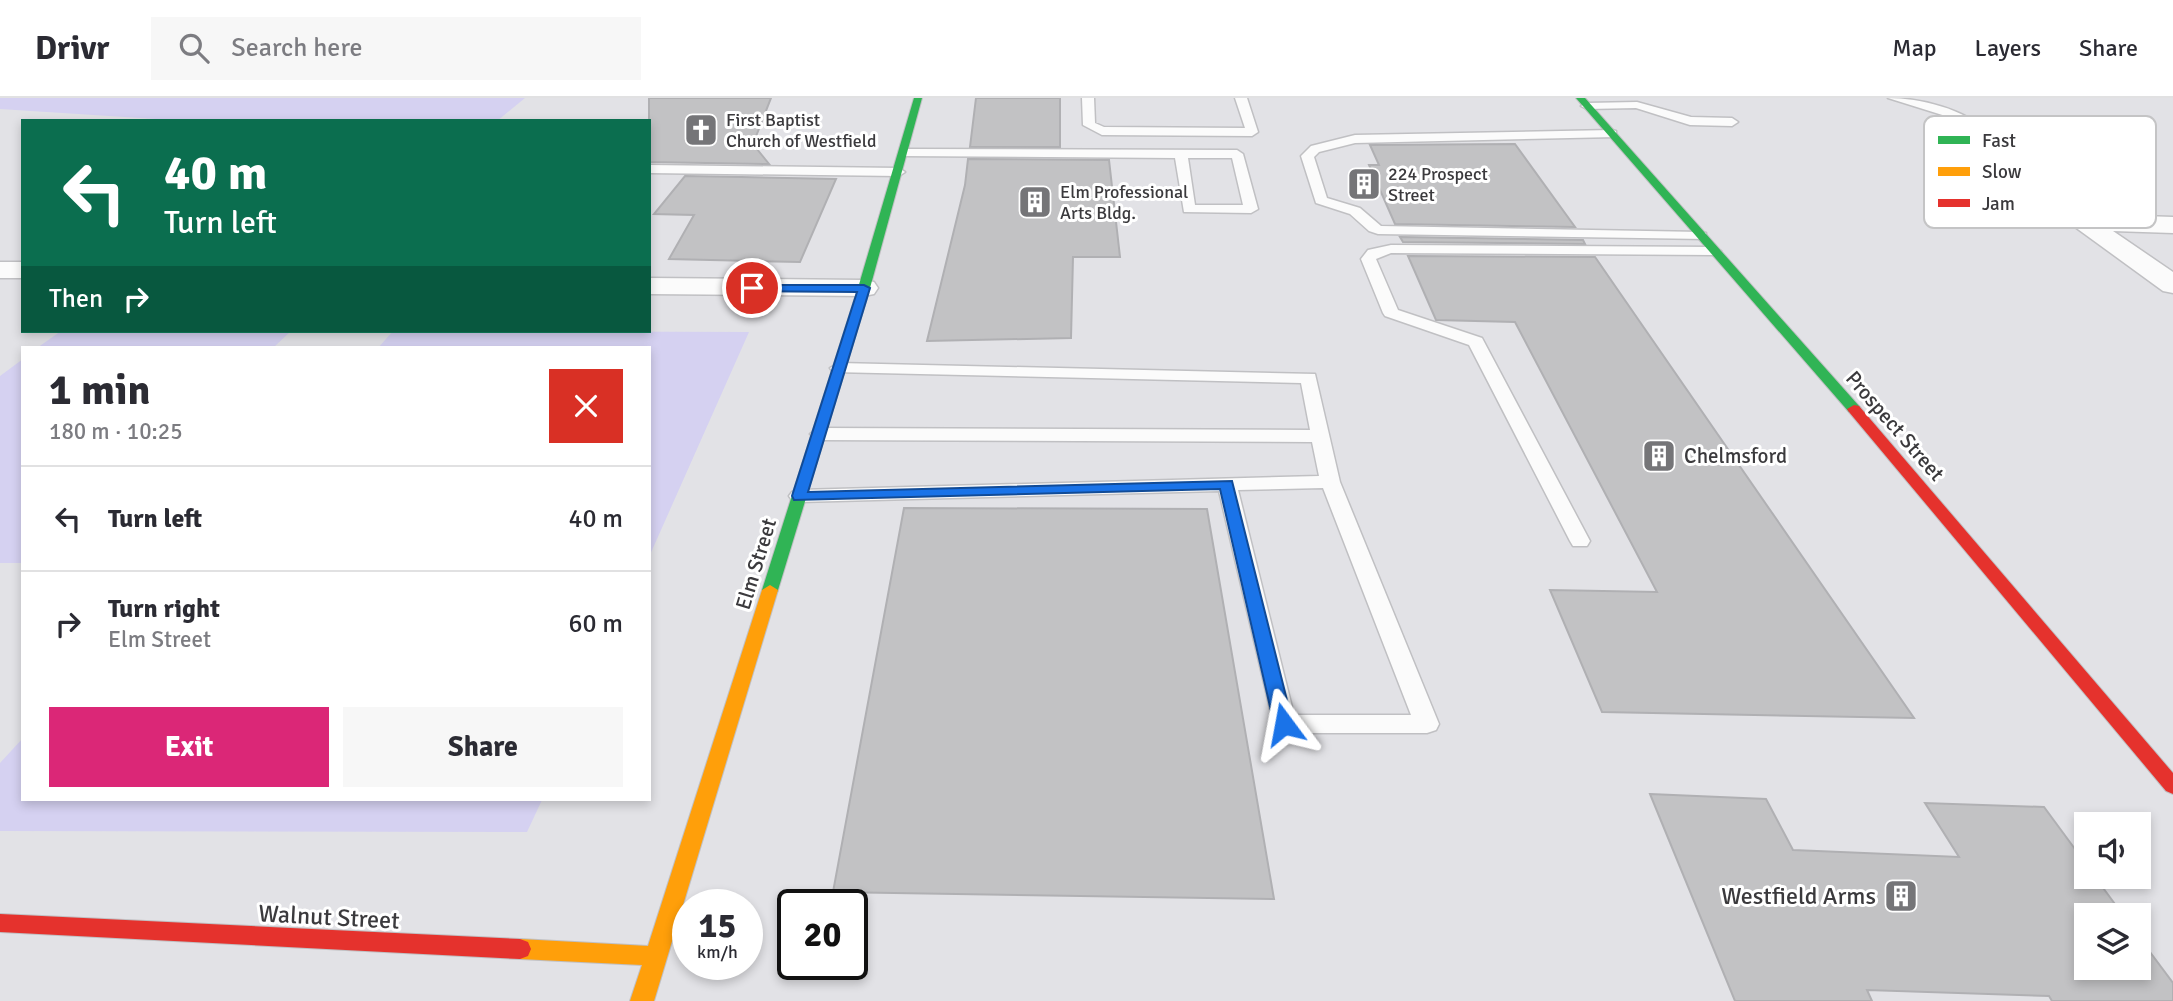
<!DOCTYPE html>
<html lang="en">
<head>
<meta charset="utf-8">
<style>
	body { margin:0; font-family:Signika,sans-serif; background:#f7f7f7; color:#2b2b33; height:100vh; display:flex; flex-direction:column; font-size:26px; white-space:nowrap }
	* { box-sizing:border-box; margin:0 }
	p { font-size:23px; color:#7c7c81 }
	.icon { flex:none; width:38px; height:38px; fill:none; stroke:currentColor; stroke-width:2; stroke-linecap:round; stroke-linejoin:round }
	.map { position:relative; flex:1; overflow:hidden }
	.drawer { position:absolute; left:21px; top:248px; width:630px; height:455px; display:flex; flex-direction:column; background:#fff; border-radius:0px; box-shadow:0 4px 10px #0003 }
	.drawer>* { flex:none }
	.top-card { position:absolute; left:21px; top:21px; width:630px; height:214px; border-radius:0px; box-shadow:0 4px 10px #0003; background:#0b6e4f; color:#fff; overflow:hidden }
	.controls { position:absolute; left:2074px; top:714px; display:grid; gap:14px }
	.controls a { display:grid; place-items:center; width:77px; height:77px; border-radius:0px; background:#fff; box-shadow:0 4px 10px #0003; font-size:35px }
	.speed { position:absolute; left:672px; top:791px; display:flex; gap:14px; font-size:35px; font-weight:700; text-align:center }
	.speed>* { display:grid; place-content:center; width:91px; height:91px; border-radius:50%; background:#fff; box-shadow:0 4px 10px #0003; line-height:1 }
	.speed small { font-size:18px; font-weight:400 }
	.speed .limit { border:4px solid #111; border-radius:10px; background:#fff; color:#111 }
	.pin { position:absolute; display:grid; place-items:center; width:60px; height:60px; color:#fff; margin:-30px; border:4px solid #fff; border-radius:50%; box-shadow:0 2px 7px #0007 }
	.me { position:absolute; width:77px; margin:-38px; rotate:347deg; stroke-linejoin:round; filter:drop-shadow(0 0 5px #0008) }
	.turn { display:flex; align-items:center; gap:24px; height:147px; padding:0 28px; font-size:32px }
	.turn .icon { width:91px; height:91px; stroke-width:2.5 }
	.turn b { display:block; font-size:49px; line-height:60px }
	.then { display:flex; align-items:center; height:66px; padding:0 28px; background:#0003; gap:14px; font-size:26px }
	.round { display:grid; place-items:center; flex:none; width:74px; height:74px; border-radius:0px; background:#f7f7f7 }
	.overview { display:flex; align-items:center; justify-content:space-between; height:119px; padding:0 28px }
	h1 { font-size:42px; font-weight:700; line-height:52px }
	.action { display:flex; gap:14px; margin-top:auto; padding:14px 28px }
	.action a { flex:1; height:80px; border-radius:0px; background:#db2777; color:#fff; font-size:28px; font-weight:700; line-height:80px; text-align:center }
	.action a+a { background:#f7f7f7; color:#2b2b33 }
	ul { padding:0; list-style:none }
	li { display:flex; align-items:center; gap:21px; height:105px; padding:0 28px; border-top:2px solid #e1e1e2 }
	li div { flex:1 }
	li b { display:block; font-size:26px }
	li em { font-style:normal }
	header { display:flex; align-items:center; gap:42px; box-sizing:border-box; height:98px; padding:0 35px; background:#fff; border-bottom:2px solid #e1e1e2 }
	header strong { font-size:33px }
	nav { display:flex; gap:38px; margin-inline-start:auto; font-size:24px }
	.search { width:490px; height:63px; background:#f7f7f7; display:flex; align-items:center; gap:18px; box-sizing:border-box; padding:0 24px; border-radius:0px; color:#7c7c81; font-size:26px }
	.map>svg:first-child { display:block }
	.green { fill:#d5d1f1 }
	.building { fill:#c2c2c4; stroke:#b0b0b3; stroke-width:2 }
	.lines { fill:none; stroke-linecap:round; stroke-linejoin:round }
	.lane-casing { stroke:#c0c0c3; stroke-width:3 }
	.street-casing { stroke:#c0c0c3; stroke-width:3 }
	.fast-casing { stroke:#c0c0c3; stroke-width:2 }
	.slow-casing { stroke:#c0c0c3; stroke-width:2 }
	.jam-casing { stroke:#c0c0c3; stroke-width:2 }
	.lane { fill:#fbfbfb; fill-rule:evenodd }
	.street { fill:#fbfbfb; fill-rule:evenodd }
	.fast { fill:#30b455; fill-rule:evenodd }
	.slow { fill:#ff9f0a; fill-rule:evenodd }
	.jam { fill:#e5322d; fill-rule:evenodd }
	.route { fill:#1a73e8; stroke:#114b97; stroke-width:2 }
	.labels { text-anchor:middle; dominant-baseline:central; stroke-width:6; stroke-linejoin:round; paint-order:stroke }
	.far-poi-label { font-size:18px; fill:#3b3a3d; stroke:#fff; text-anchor:start }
	.street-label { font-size:21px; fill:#3b3a3d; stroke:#fff }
	.poi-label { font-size:21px; fill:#3b3a3d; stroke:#fff; text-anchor:start }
	.near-poi-label { font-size:24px; fill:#3b3a3d; stroke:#fff; text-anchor:end }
	.near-street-label { font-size:24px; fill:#3b3a3d; stroke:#fff }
	.key { fill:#fff; stroke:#c4c4c5; stroke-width:2 }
	.key-label { font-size:19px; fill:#3b3a3d }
</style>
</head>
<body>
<header>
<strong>Drivr</strong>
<div class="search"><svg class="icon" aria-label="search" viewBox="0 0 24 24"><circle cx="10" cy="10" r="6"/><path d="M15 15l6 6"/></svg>Search here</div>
<nav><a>Map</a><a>Layers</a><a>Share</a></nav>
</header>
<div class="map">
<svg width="2173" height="903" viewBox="0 0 2173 903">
	<rect width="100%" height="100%" fill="#e2e2e6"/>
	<path class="green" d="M0 0H525L497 23H187L0 11Z
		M61 233H291L273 250H37Z
		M393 233 749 234 649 459V250H378Z
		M23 261V465H0V278Z
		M23 640V702H542L527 734 0 733V665Z"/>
	<path class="building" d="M649 0H771L753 46 769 66 649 64Z
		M976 0H1060V49H970Z
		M1515 46 1575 129 1395 126 1369 67H1379L1370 47Z
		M968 61 1109 62 1120 159H1073L1071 240 927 243 965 87Z
		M685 78 741 79 836 81 800 164 669 161 694 117 654 116Z
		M1400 139 1583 142 1585 146 1403 144Z
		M1408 158 1595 159 1914 620 1602 614 1550 492 1657 494 1515 224 1436 222Z
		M904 410 1207 411 1274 801 833 794Z
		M1650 696 1766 701 1793 752 1959 759 1925 705 2044 709 2086 766V779H2095L2123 817H2086V870H2138V838L2173 885V903H2052L2049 898 1867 892 1872 903H1735Z"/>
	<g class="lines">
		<defs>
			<path id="lane" d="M1082 0H1094L1095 25 1104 29 1245 30 1235 0H1247L1258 34 1252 38 1102 37 1083 27Z
				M1888 0C1920 0 1965 11 1988 34L1978 37 1952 20Z
				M1637 4 1691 19 1732 20 1738 24 1732 28 1690 27 1636 10 1587 11 1581 8 1587 5Z
				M1612 32 1616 33V39L1355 45 1319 54 1314 59 1327 100 1360 110 1381 128 1701 134 1706 135V141L1378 136 1369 133 1350 116 1316 105 1301 58 1311 48 1355 37Z
				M904 51 1237 52 1243 56 1258 111 1251 115 1184 114 1175 60 900 58V52ZM1188 60H1232L1243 107H1195Z
				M649 67 899 70 905 74 899 78 649 75Z
				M1391 147 1714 149 1721 153 1714 157 1391 155 1376 161 1398 212 1482 240 1590 443 1587 448H1573L1570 443 1469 247 1385 218 1383 215 1361 161 1368 152Z
				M839 265 1315 276 1340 384 1439 626 1436 632 1427 635H1284L1275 632 1219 393 799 404 792 402 789 398 792 394 799 392 1319 378 1312 344 819 342 810 336 819 330 1310 332 1301 285 833 274 830 270ZM1323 390 1411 617H1294L1238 392Z"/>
			<path id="street" d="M2084 116 2173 119V135L2113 133 2173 174V195L2163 193 2075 129 2071 124 2075 119Z
				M0 164H23V180H0Z
				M649 180 864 182 874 184 878 190 874 196 864 198 649 196Z"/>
			<path id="fast" d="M914 0H922L870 190 778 492 776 496H764L762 492 858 190Z
				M1576 0H1585L1859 308 1861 311 1859 314H1849Z"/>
			<path id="slow" d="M770 487 778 492 654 903H630L642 867 520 861 512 858 509 851 512 844 520 841 648 848 762 492Z"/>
			<path id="jam" d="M1854 307 1859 308 2173 675V696L2166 693 1849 314 1847 311Z
				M0 816 520 841 528 844 531 851 528 858 520 861 0 834Z"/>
		</defs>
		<use href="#lane" class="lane-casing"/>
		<use href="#street" class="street-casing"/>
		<use href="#fast" class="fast-casing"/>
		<use href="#slow" class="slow-casing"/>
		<use href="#jam" class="jam-casing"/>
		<use href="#lane" class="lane"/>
		<use href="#street" class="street"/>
		<use href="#fast" class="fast"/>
		<use href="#slow" class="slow"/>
		<use href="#jam" class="jam"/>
	</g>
	<path class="route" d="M752 187H864L870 190 808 394 1232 383 1293 626 1290 631H1277L1274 626 1220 391 794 402 792 398 857 194 748 193V188Z"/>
	<defs>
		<symbol id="church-square" viewBox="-11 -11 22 22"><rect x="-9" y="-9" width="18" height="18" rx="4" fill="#757578" stroke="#fff"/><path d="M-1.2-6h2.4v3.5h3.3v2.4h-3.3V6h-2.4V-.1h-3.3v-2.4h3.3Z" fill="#fff"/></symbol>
		<symbol id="building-square" viewBox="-11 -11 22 22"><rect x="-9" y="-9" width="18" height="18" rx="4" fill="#757578" stroke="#fff"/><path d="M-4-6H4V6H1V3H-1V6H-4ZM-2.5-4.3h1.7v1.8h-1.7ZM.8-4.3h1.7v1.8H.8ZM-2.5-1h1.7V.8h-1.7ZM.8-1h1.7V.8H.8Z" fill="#fff"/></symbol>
	</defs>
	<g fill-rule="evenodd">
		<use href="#church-square" x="682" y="13" width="38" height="38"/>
		<use href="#building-square" x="1345" y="67" width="38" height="38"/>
		<use href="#building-square" x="1016" y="85" width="38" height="38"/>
		<use href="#building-square" x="1640" y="339" width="38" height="38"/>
		<use href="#building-square" x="1882" y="779" width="38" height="38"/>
	</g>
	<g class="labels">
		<g class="far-poi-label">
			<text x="726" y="22">First Baptist<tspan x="726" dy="21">Church of Westfield</tspan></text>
			<text x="1388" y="76">224 Prospect<tspan x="1388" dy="21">Street</tspan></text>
			<text x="1060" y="94">Elm Professional<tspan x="1060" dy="21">Arts Bldg.</tspan></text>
		</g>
		<g class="street-label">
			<text transform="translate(1895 328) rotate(49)">Prospect Street</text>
			<text transform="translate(756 466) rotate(-73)">Elm Street</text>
		</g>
		<g class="poi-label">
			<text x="1684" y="358">Chelmsford</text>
		</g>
		<g class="near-poi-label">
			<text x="1876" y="798">Westfield Arms</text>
		</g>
		<g class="near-street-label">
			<text transform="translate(329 819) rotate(3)">Walnut Street</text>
		</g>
	</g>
	<rect x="1924" y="18" width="232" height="112" rx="10" class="key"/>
	<rect x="1938" y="38" width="32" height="8" fill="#30b455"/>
	<rect x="1938" y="69" width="32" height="9" fill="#ff9f0a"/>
	<rect x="1938" y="101" width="32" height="8" fill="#e5322d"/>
	<g class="key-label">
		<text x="1982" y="49">Fast</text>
		<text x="1982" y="80">Slow</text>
		<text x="1982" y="112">Jam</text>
	</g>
</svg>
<div class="controls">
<a><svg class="icon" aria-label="sound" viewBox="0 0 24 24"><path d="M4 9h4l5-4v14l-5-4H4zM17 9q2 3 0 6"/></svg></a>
<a><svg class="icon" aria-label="layers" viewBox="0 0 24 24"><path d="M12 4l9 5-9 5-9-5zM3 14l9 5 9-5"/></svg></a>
</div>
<div class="speed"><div>15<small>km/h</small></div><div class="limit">20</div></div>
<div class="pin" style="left:752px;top:190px;background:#d93025"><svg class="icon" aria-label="arrive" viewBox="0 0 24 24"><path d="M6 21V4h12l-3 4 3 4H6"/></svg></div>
<svg class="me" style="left:1284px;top:626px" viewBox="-20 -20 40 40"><path d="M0-17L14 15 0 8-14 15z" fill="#1a73e8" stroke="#fff" stroke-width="4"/></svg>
<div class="top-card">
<div class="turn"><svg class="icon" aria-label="left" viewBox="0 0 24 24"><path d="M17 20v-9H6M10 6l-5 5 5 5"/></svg><div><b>40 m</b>Turn left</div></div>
<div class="then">Then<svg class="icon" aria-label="right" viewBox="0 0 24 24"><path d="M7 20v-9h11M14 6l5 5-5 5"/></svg></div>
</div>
<section class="drawer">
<div class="overview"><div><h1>1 min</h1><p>180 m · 10:25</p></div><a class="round" style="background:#d93025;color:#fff"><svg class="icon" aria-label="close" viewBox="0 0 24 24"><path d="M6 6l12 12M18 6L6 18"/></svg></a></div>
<ul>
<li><svg class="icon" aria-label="left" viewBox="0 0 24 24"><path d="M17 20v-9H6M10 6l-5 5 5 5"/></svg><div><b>Turn left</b></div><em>40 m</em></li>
<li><svg class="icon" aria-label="right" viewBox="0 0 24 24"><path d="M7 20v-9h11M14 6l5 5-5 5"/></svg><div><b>Turn right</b><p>Elm Street</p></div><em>60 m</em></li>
</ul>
<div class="action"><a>Exit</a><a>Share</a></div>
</section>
</div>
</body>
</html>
